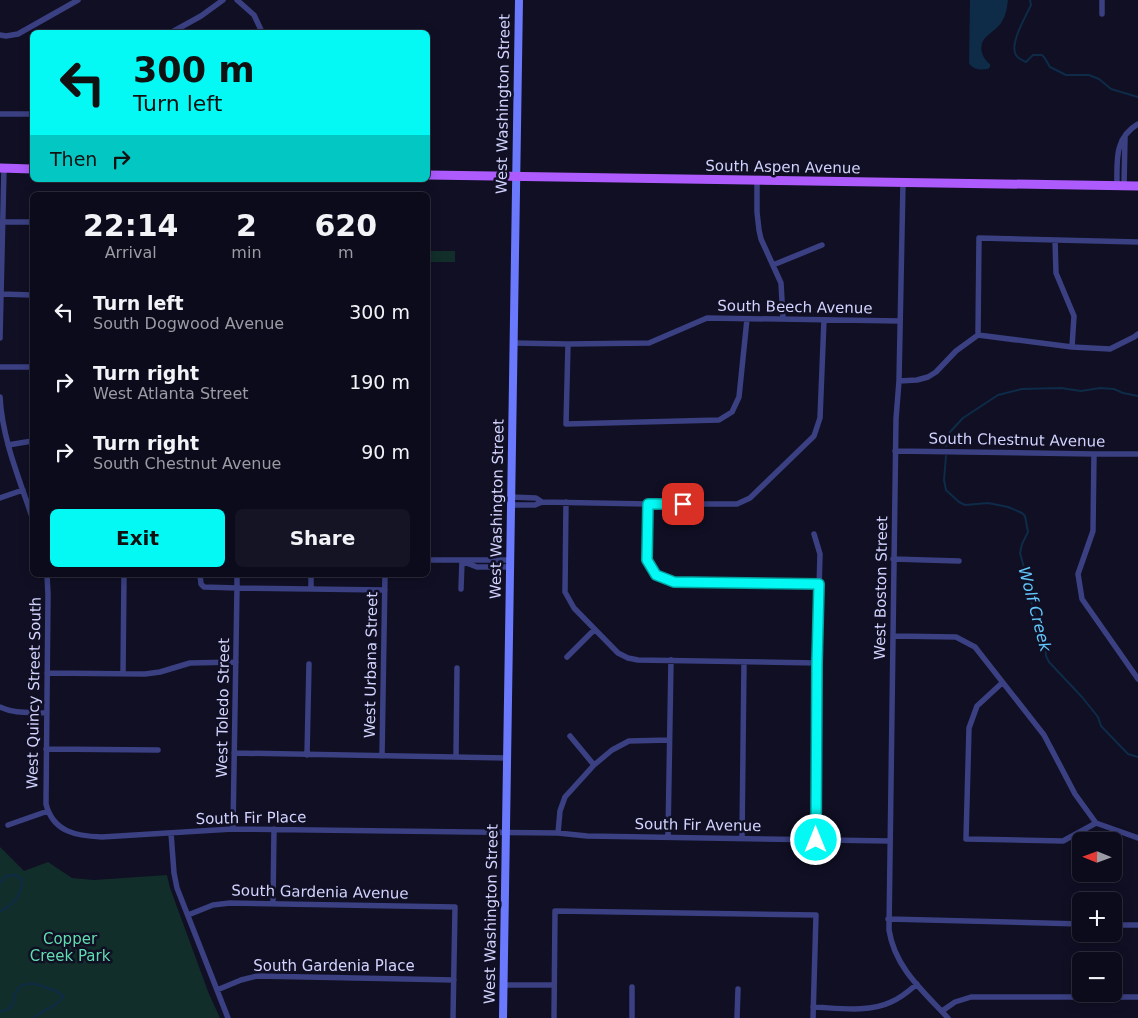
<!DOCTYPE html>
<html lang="en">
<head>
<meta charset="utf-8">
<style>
	body { margin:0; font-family:"DejaVu Sans",sans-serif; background:#151424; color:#f1f3f6; height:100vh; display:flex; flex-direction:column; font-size:19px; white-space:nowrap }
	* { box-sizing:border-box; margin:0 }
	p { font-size:16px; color:#9a9ba3 }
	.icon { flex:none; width:28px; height:28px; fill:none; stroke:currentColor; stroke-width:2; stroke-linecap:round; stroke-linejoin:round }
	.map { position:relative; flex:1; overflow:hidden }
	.sheet { position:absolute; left:30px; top:192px; width:400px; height:385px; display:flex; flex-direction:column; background:#0c0b1b; border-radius:8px; box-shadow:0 2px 12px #0003,0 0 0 1px #2c2b3a }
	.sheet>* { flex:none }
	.hud { position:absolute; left:30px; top:30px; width:400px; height:152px; border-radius:8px; box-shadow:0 2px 12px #0003,0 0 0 1px #2c2b3a; background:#04f9f4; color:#111; overflow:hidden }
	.needle { width:32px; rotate:271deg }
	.fabs { position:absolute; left:1072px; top:832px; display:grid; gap:10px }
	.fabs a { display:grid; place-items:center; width:50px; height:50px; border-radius:8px; background:#0c0b1b; box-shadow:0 2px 12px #0003,0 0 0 1px #2c2b3a; font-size:25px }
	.pin { position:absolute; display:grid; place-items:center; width:42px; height:42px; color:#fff; margin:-21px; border-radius:10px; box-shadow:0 2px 8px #0006 }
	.me { position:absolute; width:55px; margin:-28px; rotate:0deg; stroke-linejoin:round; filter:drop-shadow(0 0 4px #0008) }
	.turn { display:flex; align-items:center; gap:18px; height:105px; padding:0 20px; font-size:22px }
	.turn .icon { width:65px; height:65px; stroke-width:2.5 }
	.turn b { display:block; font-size:35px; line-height:42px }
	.then { display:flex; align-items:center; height:48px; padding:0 20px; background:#0003; gap:10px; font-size:19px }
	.eta { display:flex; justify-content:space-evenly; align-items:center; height:85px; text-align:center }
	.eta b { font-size:30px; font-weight:700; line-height:35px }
	.button { display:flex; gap:10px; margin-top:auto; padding:10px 20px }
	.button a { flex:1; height:58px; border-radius:8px; background:#04f9f4; color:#111; font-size:20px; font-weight:700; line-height:58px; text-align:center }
	.button a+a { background:#151424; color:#f1f3f6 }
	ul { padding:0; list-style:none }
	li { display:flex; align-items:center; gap:15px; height:70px; padding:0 20px }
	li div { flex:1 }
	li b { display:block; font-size:19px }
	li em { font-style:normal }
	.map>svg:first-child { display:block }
	.green { fill:#122e2a }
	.water { fill:#0e2b48 }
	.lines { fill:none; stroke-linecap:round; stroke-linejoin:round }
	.stream { stroke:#0e2b48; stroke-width:2 }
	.street { stroke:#3a4082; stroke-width:5.5 }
	.secondary { stroke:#6b79fd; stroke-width:8 }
	.primary { stroke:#ad5bfc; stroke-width:9 }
	.route-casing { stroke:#03a29f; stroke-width:12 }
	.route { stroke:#04f9f4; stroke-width:9 }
	.labels { text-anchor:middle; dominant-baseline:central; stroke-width:5; stroke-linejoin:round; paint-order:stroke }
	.street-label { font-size:15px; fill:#d2d3fe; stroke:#100f24 }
	.park-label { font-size:15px; fill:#5fdeaf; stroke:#100f24 }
	.water-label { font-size:16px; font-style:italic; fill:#62c7fc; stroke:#100f24 }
</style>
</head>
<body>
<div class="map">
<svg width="1138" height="1018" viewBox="0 0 1138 1018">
	<rect width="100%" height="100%" fill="#100f24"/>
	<path class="green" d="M428 251H455V262H428Z
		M0 847 24 871 48 862 72 878 94 880 167 875 170 888 209 994 220 1018H0Z"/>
	<path class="water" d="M970 0H1008C1007 8 1006 16 1001 23 998 28 991 32 986 37 978 45 981 57 990 64V67L988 69C981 70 973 70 969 63Z"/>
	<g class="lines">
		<path class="stream" d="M1030 0 1031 5C1026 16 1009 44 1016 55 1018 59 1022 60 1026 62L1033 55H1042L1044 57 1050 67 1066 75H1089L1099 79 1111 89 1138 97
			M946 446 950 432 963 418 998 395 1022 389 1061 388 1081 391 1100 388 1114 389 1123 393 1138 396
			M946 456 944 480 946 490 959 502 965 505 988 503 1008 507 1022 513 1025 516 1028 532 1022 544 1020 553 1025 571V584L1045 643 1046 656 1049 662 1082 697 1098 717 1101 726 1128 754 1138 757
			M0 883 6 876 15 875 22 879C22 894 14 905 0 911
			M0 1012C3 1011 8 1009 11 1007 15 1003 14 996 16 992 21 981 36 983 45 987 51 990 58 991 63 996 57 1008 42 1009 34 1018"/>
		<path class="street" d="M237 0 254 15 262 32
			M1102 14V0
			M172 32 201 16 223 0
			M0 35 6 36 18 34 78 0
			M0 114H32
			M757 181V212L759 230 761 239 781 283 783 319
			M903 183 899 381 896 419 889 930C895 968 923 991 948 1018
			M1117 186C1117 161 1114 138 1138 124
			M1124 186 1125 138
			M2 222H32
			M1055 240 1056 273 1074 316 1072 347
			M773 265 822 245
			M1 294 32 295
			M978 335 979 238 1138 242
			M0 338 4 169
			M514 343 568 344 649 343 707 318 900 321
			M568 344 566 424 719 420 732 412 739 397 747 319
			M0 367H32
			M899 381 917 380 928 377 936 372 956 351 978 335 1072 347 1110 349 1134 337 1138 334
			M0 397C2 438 19 478 32 517
			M8 445 32 441
			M895 451 1094 454H1138
			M1094 454 1093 531 1078 574 1082 599 1138 679
			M511 497 536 498 542 502
			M0 498 23 490
			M566 502 565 592 574 608 618 653 628 658 638 660 817 663
			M648 504 647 560 656 575 674 582 819 584
			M511 505H535L542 502 648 504H737L750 498 814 436 820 418 824 320
			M814 534 820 554 817 663 816 840
			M893 559 959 561
			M428 560H510
			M464 562 477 567H510
			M47 575 48 594 46 804C53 832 76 836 102 837L233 829 558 833 587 836 890 841
			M200 575 201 584 204 587 237 588V575
			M311 588V575
			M461 589 462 561
			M893 636 956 637 975 647 1044 735 1075 794 1096 823 1138 838
			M567 657 594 630
			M47 673 145 674 160 672 190 663 236 662
			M123 674 124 575
			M1002 683 977 706 969 728 966 839 1063 841 1096 823
			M0 707C14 714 31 712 47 713
			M570 736 594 765
			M46 749 158 750
			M234 753 507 758
			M307 755 309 664
			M382 756 385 575
			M456 757 457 668
			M8 825 48 811
			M233 829 237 588 385 590
			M171 833 174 873 177 888 228 1018
			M558 833 560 811 565 797 594 765 612 750 629 741 669 740
			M668 837 671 660
			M742 838 744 663
			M273 904 274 829
			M188 915 213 905 230 903 455 907 453 1018
			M888 919 1081 924
			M1114 925H1138
			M504 985H554
			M632 987V1018
			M217 990 241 980 257 976 454 980
			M813 1007C838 1008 868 1013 891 1002 901 998 909 991 917 984
			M942 1011 955 1002 971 997H1138
			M554 1018 555 911 816 915 813 1018
			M737 1018 738 989"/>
		<path class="secondary" d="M503 1018 519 0"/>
		<path class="primary" d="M0 168 32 169
			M428 175 1138 186"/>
	</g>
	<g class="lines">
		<defs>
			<path id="route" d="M683 504H648L647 560 656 575 674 582 819 584 817 663 816 840"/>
		</defs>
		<use href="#route" class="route-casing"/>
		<use href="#route" class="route"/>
	</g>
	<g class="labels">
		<g class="street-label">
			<text transform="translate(503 104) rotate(-89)">West Washington Street</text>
			<text transform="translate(783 167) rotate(1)">South Aspen Avenue</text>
			<text transform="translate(795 307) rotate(1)">South Beech Avenue</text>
			<text transform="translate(1017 440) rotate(1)">South Chestnut Avenue</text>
			<text transform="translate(497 509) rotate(-89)">West Washington Street</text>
			<text transform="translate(881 588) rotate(-89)">West Boston Street</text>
			<text transform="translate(371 665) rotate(-89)">West Urbana Street</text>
			<text transform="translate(34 693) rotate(-89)">West Quincy Street South</text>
			<text transform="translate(223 708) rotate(-89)">West Toledo Street</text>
			<text transform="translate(251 818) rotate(-1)">South Fir Place</text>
			<text transform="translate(698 825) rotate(1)">South Fir Avenue</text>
			<text transform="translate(320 892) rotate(1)">South Gardenia Avenue</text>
			<text transform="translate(491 914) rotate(-89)">West Washington Street</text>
			<text x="334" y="966">South Gardenia Place</text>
		</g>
		<g class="park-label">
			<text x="70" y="939">Copper<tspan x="70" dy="17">Creek Park</tspan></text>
		</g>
		<g class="water-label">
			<text transform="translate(1035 609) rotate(75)">Wolf Creek</text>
		</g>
	</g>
</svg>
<div class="fabs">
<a><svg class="needle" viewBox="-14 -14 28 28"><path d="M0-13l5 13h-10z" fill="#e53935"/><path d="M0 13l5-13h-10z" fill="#9a9ba3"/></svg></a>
<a>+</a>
<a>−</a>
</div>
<div class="pin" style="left:683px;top:504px;background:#d93025"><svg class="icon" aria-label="arrive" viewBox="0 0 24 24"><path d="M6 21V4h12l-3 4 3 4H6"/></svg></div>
<svg class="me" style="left:816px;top:840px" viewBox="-20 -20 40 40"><circle r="17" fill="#04f9f4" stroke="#fff" stroke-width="3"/><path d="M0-11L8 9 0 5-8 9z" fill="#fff"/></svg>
<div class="hud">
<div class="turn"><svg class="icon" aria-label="left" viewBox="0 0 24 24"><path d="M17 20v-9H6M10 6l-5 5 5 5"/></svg><div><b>300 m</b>Turn left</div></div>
<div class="then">Then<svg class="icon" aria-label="right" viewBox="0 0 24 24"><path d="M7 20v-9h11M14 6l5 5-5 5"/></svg></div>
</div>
<section class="sheet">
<div class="eta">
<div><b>22:14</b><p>Arrival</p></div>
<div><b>2</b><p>min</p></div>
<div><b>620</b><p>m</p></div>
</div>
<ul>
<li><svg class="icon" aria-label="left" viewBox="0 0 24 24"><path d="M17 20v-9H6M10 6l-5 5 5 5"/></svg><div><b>Turn left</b><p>South Dogwood Avenue</p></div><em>300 m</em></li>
<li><svg class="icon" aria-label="right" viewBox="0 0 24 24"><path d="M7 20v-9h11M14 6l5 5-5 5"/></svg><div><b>Turn right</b><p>West Atlanta Street</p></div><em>190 m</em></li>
<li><svg class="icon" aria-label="right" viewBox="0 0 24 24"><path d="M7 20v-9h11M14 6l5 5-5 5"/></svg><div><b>Turn right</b><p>South Chestnut Avenue</p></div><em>90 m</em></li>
</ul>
<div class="button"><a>Exit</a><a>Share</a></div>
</section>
</div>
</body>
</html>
